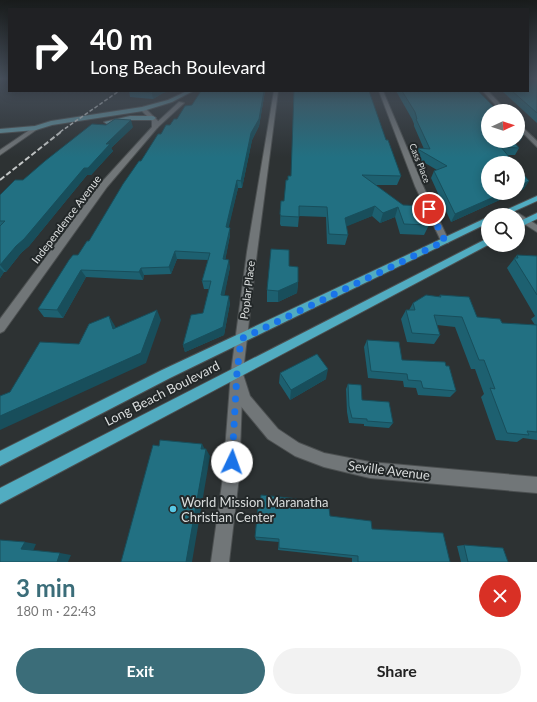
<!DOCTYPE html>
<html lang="en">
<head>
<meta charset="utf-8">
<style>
	body { margin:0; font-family:Lato,sans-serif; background:#f2f2f2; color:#222; height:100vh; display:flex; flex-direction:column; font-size:15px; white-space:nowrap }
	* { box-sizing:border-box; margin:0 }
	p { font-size:13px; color:#767676 }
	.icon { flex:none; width:22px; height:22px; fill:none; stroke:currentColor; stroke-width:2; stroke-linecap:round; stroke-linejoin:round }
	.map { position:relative; height:562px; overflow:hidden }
	.drawer { display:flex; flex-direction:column; background:#fff; flex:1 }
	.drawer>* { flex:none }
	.guide { position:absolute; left:8px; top:8px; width:521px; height:84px; border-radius:0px; box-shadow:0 2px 10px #0003; background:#202124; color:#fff; overflow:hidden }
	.needle { width:26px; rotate:87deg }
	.controls { position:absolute; left:481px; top:104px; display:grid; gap:8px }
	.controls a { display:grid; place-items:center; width:44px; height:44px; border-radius:50%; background:#fff; box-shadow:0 2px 10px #0003; font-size:20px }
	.pin { position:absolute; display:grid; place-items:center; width:34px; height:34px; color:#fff; margin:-17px; border:2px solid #fff; border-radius:50%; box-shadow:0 1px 4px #0007 }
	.me { position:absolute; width:44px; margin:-22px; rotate:3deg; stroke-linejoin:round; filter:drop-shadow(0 0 3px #0008) }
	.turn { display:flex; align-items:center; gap:14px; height:84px; padding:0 16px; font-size:18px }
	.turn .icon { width:52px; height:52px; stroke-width:2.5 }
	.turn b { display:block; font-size:28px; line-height:34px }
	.round { display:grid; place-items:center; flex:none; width:42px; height:42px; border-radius:21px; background:#f2f2f2 }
	.summary { display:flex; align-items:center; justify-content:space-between; height:68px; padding:0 16px }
	h1 { font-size:24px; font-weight:700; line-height:30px; color:#3b6d79 }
	.primary-button { display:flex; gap:8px; margin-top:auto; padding:8px 16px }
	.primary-button a { flex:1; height:46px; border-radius:24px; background:#3b6d79; color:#fff; font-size:16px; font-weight:700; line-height:46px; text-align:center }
	.primary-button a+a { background:#f2f2f2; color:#222 }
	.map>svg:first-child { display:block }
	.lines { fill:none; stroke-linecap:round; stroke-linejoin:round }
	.minor-casing { stroke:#4c5051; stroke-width:2 }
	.tertiary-casing { stroke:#4c5051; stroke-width:2 }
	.secondary-casing { stroke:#4c5051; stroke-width:2 }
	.primary-casing { stroke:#4c5051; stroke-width:2 }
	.minor { fill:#717678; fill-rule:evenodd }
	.tertiary { fill:#717678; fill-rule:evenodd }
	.secondary { fill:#61919d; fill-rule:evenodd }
	.primary { fill:#51acc1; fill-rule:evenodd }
	.rail-far1 { stroke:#c3c6c6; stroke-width:1.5; stroke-dasharray:4 2; stroke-linecap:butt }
	.rail { stroke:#c3c6c6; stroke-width:2; stroke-dasharray:5.5 2.5; stroke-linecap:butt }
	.wall { fill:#1d6070 }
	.shaded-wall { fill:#184e5b }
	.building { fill:#227082; stroke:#184e5b }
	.route { stroke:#1a73e8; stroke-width:7; stroke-dasharray:0 12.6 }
	.poi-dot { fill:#59c8e4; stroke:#232829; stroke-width:1.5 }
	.labels { text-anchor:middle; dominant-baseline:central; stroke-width:4; stroke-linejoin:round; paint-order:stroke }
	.far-street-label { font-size:9px; fill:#dadddd; stroke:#232829 }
	.street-label { font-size:11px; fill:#dadddd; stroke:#232829 }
	.near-street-label { font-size:13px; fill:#dadddd; stroke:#232829 }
	.near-poi-label { font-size:13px; fill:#dadddd; stroke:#232829; text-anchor:start }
</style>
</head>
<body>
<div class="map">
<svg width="537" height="562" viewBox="0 0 537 562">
	<rect width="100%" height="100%" fill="#2d3233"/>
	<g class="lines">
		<defs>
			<path id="minor" d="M274 91H278L257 252 243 372 239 477 229 562H211L223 477 231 372 247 252Z
				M379 91H383L423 186 449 241 448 243H442L441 241 415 186Z
				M483 91H488L507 111H501Z
				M179 102 184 103 157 128H153V126Z
				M518 123 537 141V147L518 128Z"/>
			<path id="tertiary" d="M141 108H145L158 121V127L107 187 4 331 0 333V319L101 183 152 127V121L141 110Z
				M34 127 39 128 0 155V150Z
				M518 213 537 225V232L518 220V215H515Z
				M237 366 241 368 250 396 278 429 299 443 324 453 370 462 537 477V493L370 478 324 467 295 456 268 439 239 404 231 372 233 368Z"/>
			<path id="secondary" d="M187 91H193L172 102 143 111 52 125 36 130 0 133V129L35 126 51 121 142 107 168 100Z
				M130 116H153L156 118 153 120H130L107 124 104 122Z"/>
			<path id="primary" d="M537 196V201L506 215H495Z
				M537 213V219L518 228V222Z
				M488 217V223L170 378 0 466V451L162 370Z
				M488 238V245L0 504V488Z"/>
		</defs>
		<use href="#minor" class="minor-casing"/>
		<use href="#tertiary" class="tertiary-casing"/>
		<use href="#secondary" class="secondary-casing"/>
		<use href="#primary" class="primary-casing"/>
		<use href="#minor" class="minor"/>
		<use href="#tertiary" class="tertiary"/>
		<use href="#secondary" class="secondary"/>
		<use href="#primary" class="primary"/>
		<path class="rail-far1" d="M60 132 119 91"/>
		<path class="rail" d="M0 180 62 131"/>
	</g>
	<path class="wall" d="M537 79V123L502 91H528Z
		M129 91H169L163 93 153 99 130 97Z
		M201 91H265L259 126 252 140 242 188H238L228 228H230V235L225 260 230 267 224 295 230 303 224 335 185 352 183 345 203 313 209 289H204L202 281 208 260 177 259 171 274 144 275 143 280 86 277 63 318 44 317 38 309 89 241 141 161 161 134 192 105Z
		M396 91H478L488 111 519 148 515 155H507L488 193H515L451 222 431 178 434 171 437 170 413 156 416 148 424 149 414 126V124L412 119Z
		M133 127 111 148 113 151 91 175H87L29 246 21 253 6 272H4L0 278V195L23 180Z
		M518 129 524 134 520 141H516H518Z
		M386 140 401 176 397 185H375L429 225 424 235 400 234 395 217 380 223 372 216 346 226 348 235 345 245 327 244 326 217 299 216 298 227 281 226 280 224 281 201H284L288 180Z
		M517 255 537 256V440L523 438 517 442 496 440 481 397 484 394 475 369H471L455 327 437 325 440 335 434 344 407 342 401 319 406 310H409L413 303 439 297 440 295 477 317 502 323 535 325 531 319 535 316 507 268Z
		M289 266 298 282 297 293 278 302H267V290Z
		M367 340 402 360 446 366 456 391 450 397 418 395 416 388 404 387 403 381 368 378 364 347Z
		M280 373 326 379 290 400 279 383Z
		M348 384 362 400 393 423 389 428 364 426V424L349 423 347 412 346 389Z
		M298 505 330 516 372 529 450 562H352V558L278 550 279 542 256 540 255 537 260 507Z
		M464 545 508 562H461L457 546Z"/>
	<path class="shaded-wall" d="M155 91H169L163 93 153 99 152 93Z
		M264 91H265L259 126 252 140 242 188 241 181 251 133Z
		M131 120 133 127 111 148 113 151 91 175H87L29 246 21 253 6 272 0 265 16 246 84 168 106 144Z
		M237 180 238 188 227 235 226 227Z
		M529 181 524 189 518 192V186Z
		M503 193H515L451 222 455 214Z
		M375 206 372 216 343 228 345 218Z
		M398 207 395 217 380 223 383 213Z
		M230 228V235L224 267 223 259Z
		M175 251 177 259 171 274 169 267Z
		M229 260 230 267 223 303 221 295Z
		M0 268 4 272 0 278Z
		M141 268 144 275 143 280 139 272Z
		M81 270 86 277 63 318 57 310Z
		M298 282 297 293 278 302V291Z
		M229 296 230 303 224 335 185 352 183 345Z
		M157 310 161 320 146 363 0 430V416Z
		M109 316 115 326 119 339 113 329Z
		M328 369 326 379 290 400 291 390Z
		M202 444 206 451 201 449Z
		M206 449 210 456 192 562H186Z
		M25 542 36 544 33 551 21 549Z
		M60 553 71 555 68 562H57Z"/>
	<path class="building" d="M528 79H537V113L512 91H528Z
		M133 91H155L152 93Z
		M201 91H264L259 119 251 133 241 181 237 180 226 227 230 228 223 259 229 260 221 295 229 296 223 327 183 345 191 315 203 313 211 281H202L210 253 175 251 169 267 141 268 139 272 81 270 57 310 38 309 69 260 73 255H78L87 241H89L123 184 139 161H141L158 134H161L166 125H170L174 119H177L185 106 192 105Z
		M294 91H369L386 140H388L401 176 362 175 403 205 421 206 429 225 404 224 398 207 383 213 375 206 345 218 348 235 329 234 327 207 299 206V217L281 216 280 214 281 201H284L286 180H288V176H291Z
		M402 91H478L498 111H488V141H513L519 148 501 147 514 163H488V193H503L455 214 434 171 447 166 416 148 430 149 416 119H417L415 112Z
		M115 119 131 120 106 144H110L88 168H84L24 239 16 246 0 265V226L5 221H0V195L15 180H23L45 161 92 124 106 125Z
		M518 129 524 134H518Z
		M518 168 529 181 518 186Z
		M271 249 289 250V266L298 267V282L278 291 267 290Z
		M517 255 537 256V295L514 258H518Z
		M426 295 441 297 440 295 469 297 477 317 500 319 502 323 537 325V432L527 431 529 435 507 433 490 388 495 389 484 360H479L462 317 434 315 440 335 412 333 406 310H415L413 303Z
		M157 310 141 353 0 416V396L10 392 40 342 79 344 89 324 109 316 113 329Z
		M367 340 399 342 402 360 445 362 446 366H449L456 391 423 388 421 381 408 380 407 374 371 371Z
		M317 354 328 369 291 390 280 373Z
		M348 384 361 385 362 400 389 402 393 423 367 421V419L352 418 349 406Z
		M160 440 202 444 201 449H206L186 562H121L153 445 159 446Z
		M261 495 298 499V505L329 508 330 516 371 521 372 529 443 533 450 562H358V556L279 548V539L255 537 258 507H260Z
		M0 540 25 542 21 549 60 553 57 562H0Z
		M464 545 503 548 508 562H468Z"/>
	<linearGradient id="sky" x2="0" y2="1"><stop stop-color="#191c1c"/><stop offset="0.5" stop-color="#464f5b"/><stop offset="1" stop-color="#464f5b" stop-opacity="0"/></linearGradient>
	<rect width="537" height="157" fill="url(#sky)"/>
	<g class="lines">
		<path class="route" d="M232 462 237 372 241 339 445 241 429 209"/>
	</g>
	<circle class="poi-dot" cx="173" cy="509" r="4"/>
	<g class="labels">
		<g class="far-street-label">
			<text transform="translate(420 163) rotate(68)">Cass Place</text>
		</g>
		<g class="street-label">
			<text transform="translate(66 219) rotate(-53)">Independence Avenue</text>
			<text transform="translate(247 290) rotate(-83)">Poplar Place</text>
		</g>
		<g class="near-street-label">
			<text transform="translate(162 393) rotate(-27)">Long Beach Boulevard</text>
			<text transform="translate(389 470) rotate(7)">Seville Avenue</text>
		</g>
		<g class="near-poi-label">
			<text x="181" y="502">World Mission Maranatha<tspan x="181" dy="15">Christian Center</tspan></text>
		</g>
	</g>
</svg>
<div class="controls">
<a><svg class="needle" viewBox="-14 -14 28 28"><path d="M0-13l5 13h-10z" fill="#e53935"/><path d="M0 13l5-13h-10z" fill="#767676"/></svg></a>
<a><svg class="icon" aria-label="sound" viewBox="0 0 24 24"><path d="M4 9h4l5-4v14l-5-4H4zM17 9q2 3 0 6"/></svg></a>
<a><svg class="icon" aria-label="search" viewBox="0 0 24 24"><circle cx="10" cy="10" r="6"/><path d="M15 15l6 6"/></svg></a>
</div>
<div class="pin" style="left:429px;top:209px;background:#d93025"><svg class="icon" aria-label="arrive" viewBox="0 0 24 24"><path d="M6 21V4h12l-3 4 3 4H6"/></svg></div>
<svg class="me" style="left:232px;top:462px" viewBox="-20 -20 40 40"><circle r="19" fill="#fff"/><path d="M0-13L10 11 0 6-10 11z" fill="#1a73e8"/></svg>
<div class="guide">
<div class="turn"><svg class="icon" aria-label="right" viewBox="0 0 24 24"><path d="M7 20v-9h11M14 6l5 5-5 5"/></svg><div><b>40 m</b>Long Beach Boulevard</div></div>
</div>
</div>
<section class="drawer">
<div class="summary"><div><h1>3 min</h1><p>180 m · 22:43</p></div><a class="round" style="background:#d93025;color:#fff"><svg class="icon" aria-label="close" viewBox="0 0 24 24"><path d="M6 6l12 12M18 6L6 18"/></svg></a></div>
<div class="primary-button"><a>Exit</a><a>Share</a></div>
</section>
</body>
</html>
